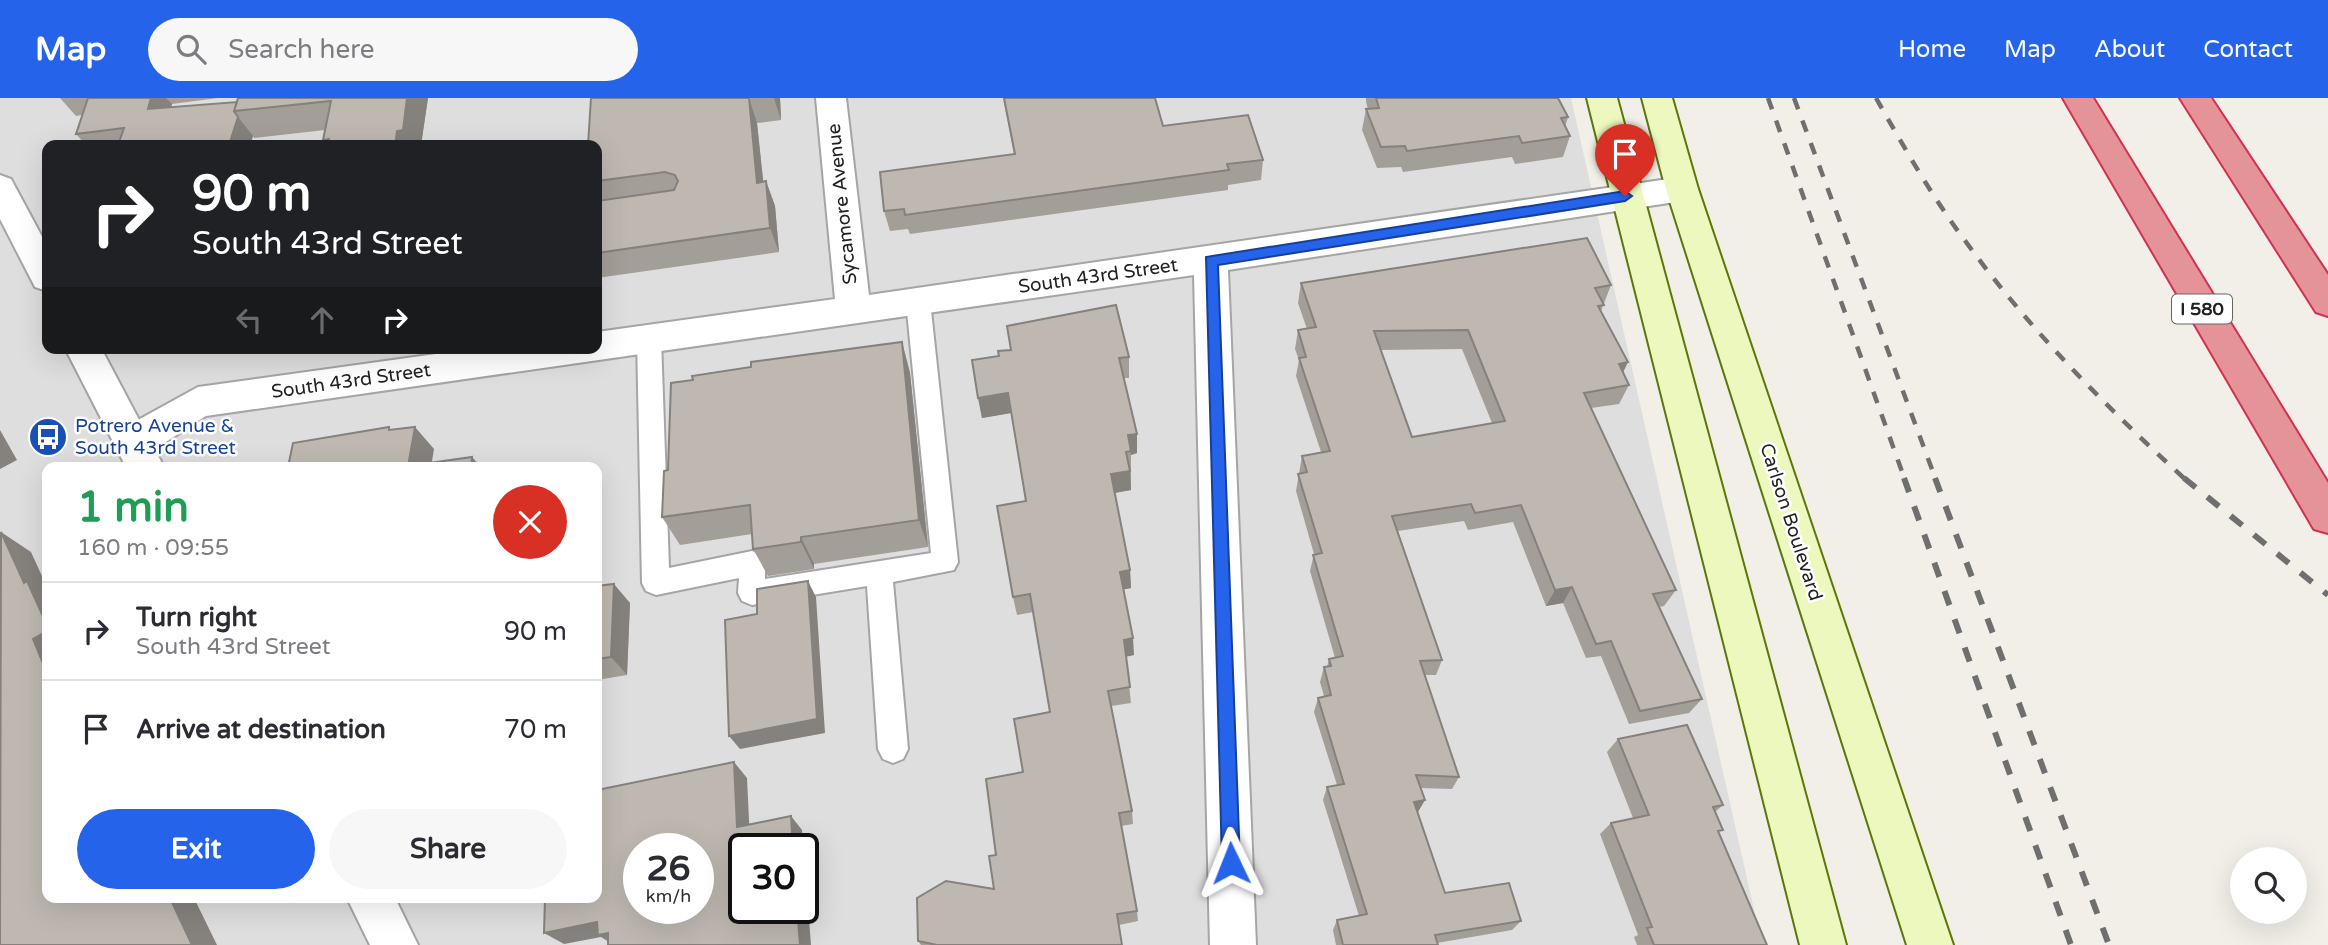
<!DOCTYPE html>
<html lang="en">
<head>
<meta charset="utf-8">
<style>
	body { margin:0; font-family:"Varela Round",sans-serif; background:#f7f7f7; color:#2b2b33; height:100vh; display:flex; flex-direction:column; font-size:26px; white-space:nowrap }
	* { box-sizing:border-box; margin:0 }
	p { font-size:23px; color:#7c7c81 }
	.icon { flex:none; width:38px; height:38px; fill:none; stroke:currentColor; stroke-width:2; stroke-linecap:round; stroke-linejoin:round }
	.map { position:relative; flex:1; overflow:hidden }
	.panel { position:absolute; left:42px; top:364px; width:560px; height:441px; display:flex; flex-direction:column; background:#fff; border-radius:14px; box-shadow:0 7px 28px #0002 }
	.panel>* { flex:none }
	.hud { position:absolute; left:42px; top:42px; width:560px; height:214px; border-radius:14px; box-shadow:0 7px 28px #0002; background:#202124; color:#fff; overflow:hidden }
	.controls { position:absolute; left:2230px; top:749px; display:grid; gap:14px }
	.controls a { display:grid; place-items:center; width:77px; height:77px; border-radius:50%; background:#fff; box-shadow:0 7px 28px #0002; font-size:35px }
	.speed { position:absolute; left:623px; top:735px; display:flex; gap:14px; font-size:35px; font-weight:700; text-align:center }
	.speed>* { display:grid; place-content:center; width:91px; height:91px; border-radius:50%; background:#fff; box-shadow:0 7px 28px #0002; line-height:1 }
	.speed small { font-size:18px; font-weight:400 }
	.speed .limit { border:4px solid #111; border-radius:10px; background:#fff; color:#111 }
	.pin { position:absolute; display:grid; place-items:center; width:60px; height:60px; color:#fff; margin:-72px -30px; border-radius:50% 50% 50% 0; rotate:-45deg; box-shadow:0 0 7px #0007 }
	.pin .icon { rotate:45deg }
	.me { position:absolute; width:77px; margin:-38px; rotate:358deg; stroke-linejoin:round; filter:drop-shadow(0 0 5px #0008) }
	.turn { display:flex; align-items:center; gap:24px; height:147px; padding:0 35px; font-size:32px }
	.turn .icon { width:91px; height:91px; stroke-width:2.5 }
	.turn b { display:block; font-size:49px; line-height:60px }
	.lanes { display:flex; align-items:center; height:66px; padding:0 35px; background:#0003; justify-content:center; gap:35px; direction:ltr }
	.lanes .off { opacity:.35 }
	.round { display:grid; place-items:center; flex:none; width:74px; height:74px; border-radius:37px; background:#f7f7f7 }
	.head { display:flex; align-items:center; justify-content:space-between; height:119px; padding:0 35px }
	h1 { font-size:42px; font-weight:700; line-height:52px; color:#1e9e55 }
	.cta { display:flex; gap:14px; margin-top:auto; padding:14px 35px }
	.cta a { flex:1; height:80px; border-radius:42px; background:#2563eb; color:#fff; font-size:28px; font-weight:700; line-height:80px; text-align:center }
	.cta a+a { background:#f7f7f7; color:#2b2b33 }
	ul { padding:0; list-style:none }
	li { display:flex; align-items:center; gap:21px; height:98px; padding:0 35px; border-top:2px solid #e1e1e2 }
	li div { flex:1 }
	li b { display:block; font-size:26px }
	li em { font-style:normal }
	header { display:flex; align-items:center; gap:42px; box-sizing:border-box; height:98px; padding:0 35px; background:#2563eb; color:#fff }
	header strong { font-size:33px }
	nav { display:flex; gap:38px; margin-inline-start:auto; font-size:24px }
	.search { width:490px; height:63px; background:#f7f7f7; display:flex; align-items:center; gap:18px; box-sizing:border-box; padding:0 24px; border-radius:38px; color:#7c7c81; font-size:26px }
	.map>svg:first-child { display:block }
	.residential { fill:#dfdede; fill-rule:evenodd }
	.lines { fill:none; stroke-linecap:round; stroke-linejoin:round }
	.service-casing { stroke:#a5a5a5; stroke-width:4 }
	.minor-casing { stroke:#a5a5a5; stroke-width:4 }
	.tertiary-casing { stroke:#a5a5a5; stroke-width:4 }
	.secondary-casing { stroke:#5c7709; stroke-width:4 }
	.motorway-casing { stroke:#d52f51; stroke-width:4 }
	.service { fill:#fff; fill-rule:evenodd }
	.minor { fill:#fff; fill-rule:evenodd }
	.tertiary { fill:#fff; fill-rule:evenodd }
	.secondary { fill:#edf8bf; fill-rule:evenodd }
	.motorway { fill:#e49498; fill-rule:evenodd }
	.rail-far1 { stroke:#6f6f6f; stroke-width:4.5; stroke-dasharray:12 12; stroke-linecap:butt }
	.rail { stroke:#6f6f6f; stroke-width:6; stroke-dasharray:15 15; stroke-linecap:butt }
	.wall { fill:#a39e98; fill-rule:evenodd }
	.shaded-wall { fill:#85817c }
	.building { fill:#beb8b1; stroke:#85817c; stroke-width:2; fill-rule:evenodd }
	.route { fill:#2563eb; stroke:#184099; stroke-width:2 }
	.labels { text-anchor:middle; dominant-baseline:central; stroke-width:5; stroke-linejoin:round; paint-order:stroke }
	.shield { fill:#fff; stroke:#646464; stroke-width:2 }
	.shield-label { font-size:18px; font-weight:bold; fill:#212121 }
	.street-label { font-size:19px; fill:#212121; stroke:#fff }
	.transit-label { font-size:19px; fill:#164399; stroke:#fff; text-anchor:start }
</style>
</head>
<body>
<header>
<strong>Map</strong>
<div class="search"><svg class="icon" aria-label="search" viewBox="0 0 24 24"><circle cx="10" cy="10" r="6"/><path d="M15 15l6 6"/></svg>Search here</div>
<nav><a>Home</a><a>Map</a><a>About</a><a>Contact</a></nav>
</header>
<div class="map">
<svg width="2328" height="847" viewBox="0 0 2328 847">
	<rect width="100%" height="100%" fill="#f1efe8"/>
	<path class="residential" d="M0 0H1571L1762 847H0ZM47 47H597V250H47ZM47 369H597V800H47ZM639 751H698V810H639ZM744 751H803V810H744Z"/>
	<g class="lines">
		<defs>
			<path id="service" d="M918 194 926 197 930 203 958 464 954 472 893 484 908 651 903 661 893 665 883 661 878 651 867 488 752 507 742 503 738 495 739 480 656 497 646 493 642 485 637 241 641 234 649 232 657 234 661 241 669 470 752 453 761 457 765 465V481L931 455 906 203 910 197Z"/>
			<path id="minor" d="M816 0H846L869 197 1682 79 1693 83 1698 91 1693 99 1682 103 1228 172 1256 847H1210L1194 177 206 318C181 332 146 365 118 355L112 344 118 333 198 289 479 250H597V234L835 201Z"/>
			<path id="tertiary" d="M0 77 11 81 47 148V193L35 189 0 121Z
				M65 250H101L164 369H126Z
				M347 800H395L418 847H370Z"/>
			<path id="secondary" d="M1587 0H1617L1846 847H1800Z
				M1642 0H1672L1698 91 1953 847H1907L1666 91Z"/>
			<path id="motorway" d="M2063 0H2093L2328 385V435L2314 431Z
				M2180 0H2211L2328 177V218L2316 214Z"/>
		</defs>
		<use href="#service" class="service-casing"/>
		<use href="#minor" class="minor-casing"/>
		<use href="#tertiary" class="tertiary-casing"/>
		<use href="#secondary" class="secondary-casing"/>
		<use href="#motorway" class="motorway-casing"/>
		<use href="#service" class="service"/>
		<use href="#minor" class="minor"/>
		<use href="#tertiary" class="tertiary"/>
		<use href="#secondary" class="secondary"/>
		<use href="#motorway" class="motorway"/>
		<path class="rail-far1" d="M1768 0 1905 382
			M1794 0 1936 382
			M1876 0C1904 49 1932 99 1966 144 2030 232 2106 309 2186 382"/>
		<path class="rail" d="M1904 380 2071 847
			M1935 380 2109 847
			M2184 380 2328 497"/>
	</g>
	<path class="wall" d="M60 0H218L172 6 171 10 237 4 238 0H428L421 47H327L323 42 325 32 254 40 253 38 250 47H86L76 36 82 17 76 18Z
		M591 0H780L781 22 757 25 763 84 766 83 775 108 779 154 597 180V83Z
		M1003 0H1155L1163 28 1263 62 1261 82 1228 87V92L910 136 908 131 890 133 884 113 1014 56Z
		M1366 0H1558L1568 19 1565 29 1570 38 1563 59 1515 66 1512 59 1403 74 1401 69 1377 70 1362 32 1366 11H1368L1366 4Z
		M1301 185 1611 187 1601 213 1623 274 1629 287 1619 306 1591 310 1676 492 1664 508 1659 509 1702 601 1689 615 1629 626 1601 558 1586 560 1563 505 1546 508 1513 424 1468 432 1464 423 1398 433 1442 562 1436 577H1425L1459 679 1452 691 1420 690 1417 714 1445 795 1521 823 1512 832 1437 845 1438 847H1336L1333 832 1337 822 1359 818 1323 702 1327 689 1337 687 1314 614 1318 600 1324 598 1320 584 1324 569H1327L1329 561 1335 560 1310 473 1314 456 1296 393 1302 358 1321 354 1296 278 1299 262 1295 251 1298 232 1307 231 1298 205ZM1462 251 1492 325 1412 339 1381 252Z
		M902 244 910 275 928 449 814 466V471L768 478 753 451 752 436 680 447 662 419 668 372 693 282 751 269Z
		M1129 259V280H1124L1137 336V355L1131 357V392L1115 395 1130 472 1131 490 1124 491 1134 557 1126 558 1131 605 1111 608 1132 713 1133 726 1121 728 1137 813 1138 823 1119 827 1122 847H921L918 843 994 791 996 757 1023 674 1050 614 1033 514 1017 517 1013 499 1026 403 1011 315 982 320 972 262Z
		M597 488 630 505 627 577 597 582Z
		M1618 641 1723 707 1715 714 1719 736 1767 847H1637L1634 839 1638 837 1600 736 1611 725 1633 720 1607 654Z"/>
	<path class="shaded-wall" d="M151 0H166L172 6 164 31 148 11Z
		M407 0H428L421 47H395L397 33Z
		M749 0 757 25 766 109 757 85Z
		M774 0H780L781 22Z
		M238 19 253 38 250 47H229Z
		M766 83 775 108 779 154 770 130Z
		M902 244 910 275 928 449 919 422Z
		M1628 264 1619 283V266Z
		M1008 295 1011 315 982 320 978 300Z
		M415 329 434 351 431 369 408 368Z
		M0 332 17 362 0 371Z
		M1137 336V355L1131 357 1128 337Z
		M472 359 481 369H471Z
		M1130 373 1131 392 1113 395 1111 376Z
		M1 434 31 454 47 489V527L24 485Z
		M801 439 814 466V471L801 444Z
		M1130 472 1131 490 1121 492 1120 474Z
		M808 483 816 499 825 635 740 651 729 638Z
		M614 486 630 505 627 577 611 559Z
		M1572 489 1563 505 1546 508 1555 492Z
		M47 533V575L33 541Z
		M1133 540 1134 557 1125 559 1124 542Z
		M734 664 747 680 750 743 737 729Z
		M1425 702 1418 714 1408 716 1414 704Z
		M791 718 802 732 811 847H800L797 810H803V751H793Z
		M170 800H194L217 847H192Z
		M597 824 611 837 614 847 601 839 564 846 544 835Z"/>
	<path class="building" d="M88 0H151L148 11 237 4 234 13 238 19 229 47H118L124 30 76 36Z
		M238 0H407L403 32 397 33 395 47H328L329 41 323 42 331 3 234 13Z
		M591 0H749L757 85 766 83 770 130 597 155V103L674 92 678 83 675 77 665 74 597 83V47H588Z
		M1004 0H1155L1163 28 1248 17 1263 62 1227 66 1229 72 905 117 904 111 884 113 880 74 1015 56Z
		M1376 0H1558L1568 19 1561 20 1570 38 1522 45 1519 38 1407 53 1405 48 1381 49 1366 11 1379 10Z
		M1587 140 1611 187 1595 190 1604 207 1598 208 1628 264 1619 266 1629 287 1584 295 1676 492 1653 496 1702 601 1640 613 1611 543 1596 546 1572 489 1555 492 1521 407 1475 415 1471 406 1392 418 1442 562 1420 563 1459 679 1416 677 1425 702 1414 704 1445 795 1509 785 1521 823 1435 837 1438 847H1343L1337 822 1367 816 1327 689 1344 686 1318 600 1331 597 1324 569 1331 568 1329 561 1343 558 1313 457 1322 455 1298 376 1307 374 1302 358 1330 353 1299 260 1306 259 1298 232 1316 229 1301 185ZM1468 232 1505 323 1412 339 1374 233Z
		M1116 207 1129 259 1119 260 1137 336 1128 337 1131 353 1126 354 1130 373 1111 376 1130 472 1120 474 1133 540 1124 542 1130 589 1108 593 1132 713 1119 715 1137 813 1117 816 1122 847H937L918 843 917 800 946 783 994 791 989 758 996 757 986 681 1023 674 1014 621 1050 614 1030 496 1013 499 997 408 1026 403 1008 295 978 300 972 262 999 258 998 253 1011 252 1007 228Z
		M902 244 919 422 801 439V444L753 451 750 407 662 419 664 373 668 372 671 285 693 282 692 278 751 269V264Z
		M389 329V332L415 329 408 368 472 359 471 369H288L293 345Z
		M1 434 24 485 27 483 47 527V533L33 541 47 575V800H170L192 847H0Z
		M808 483 817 621 729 638 725 522 757 516V491Z
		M614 486 611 559 597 561V488Z
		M1687 627 1723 707 1713 709 1723 732 1718 733 1767 847H1654L1647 830 1652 829 1611 725 1649 717 1618 641Z
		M734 664 737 729 791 718 793 751H744V810H797L800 847H608V835L598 837 597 824 544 835 545 800H597V692ZM639 751H698V810H639Z"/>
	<path class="route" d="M1625 93 1632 98 1625 103 1218 167 1240 765 1237 771 1231 774 1224 771 1222 765 1206 159Z"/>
	<defs>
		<symbol id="bus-disc" viewBox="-11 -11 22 22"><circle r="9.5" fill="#1a4fb4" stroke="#fff"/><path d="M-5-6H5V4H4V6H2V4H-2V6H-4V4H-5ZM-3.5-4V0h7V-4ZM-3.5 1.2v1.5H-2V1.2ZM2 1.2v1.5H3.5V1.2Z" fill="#fff"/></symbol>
	</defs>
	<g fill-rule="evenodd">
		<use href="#bus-disc" x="26" y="317" width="44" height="44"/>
	</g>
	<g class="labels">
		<rect class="shield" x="2172" y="196.5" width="60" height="29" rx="5"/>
		<g class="shield-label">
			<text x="2202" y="211">I 580</text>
		</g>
		<g class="street-label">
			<text transform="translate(842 106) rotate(-96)">Sycamore Avenue</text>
			<text transform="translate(1098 178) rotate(-8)">South 43rd Street</text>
			<text transform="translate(351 283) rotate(-8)">South 43rd Street</text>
			<text transform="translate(1791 424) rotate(72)">Carlson Boulevard</text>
		</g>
		<g class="transit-label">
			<text x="75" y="328">Potrero Avenue &amp;<tspan x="75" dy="22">South 43rd Street</tspan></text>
		</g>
	</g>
</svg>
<div class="controls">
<a><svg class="icon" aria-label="search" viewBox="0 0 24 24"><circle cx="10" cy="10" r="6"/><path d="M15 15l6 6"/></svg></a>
</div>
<div class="speed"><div>26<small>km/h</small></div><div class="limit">30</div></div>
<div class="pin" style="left:1625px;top:98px;background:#d93025"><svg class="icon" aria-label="arrive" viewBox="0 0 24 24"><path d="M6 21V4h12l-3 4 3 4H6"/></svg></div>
<svg class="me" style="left:1231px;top:765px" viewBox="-20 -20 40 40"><path d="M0-17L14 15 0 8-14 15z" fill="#2563eb" stroke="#fff" stroke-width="4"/></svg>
<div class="hud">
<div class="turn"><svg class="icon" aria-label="right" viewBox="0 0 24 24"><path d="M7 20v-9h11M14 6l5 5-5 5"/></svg><div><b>90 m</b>South 43rd Street</div></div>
<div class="lanes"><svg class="icon off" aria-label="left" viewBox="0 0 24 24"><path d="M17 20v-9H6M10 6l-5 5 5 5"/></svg><svg class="icon off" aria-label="ahead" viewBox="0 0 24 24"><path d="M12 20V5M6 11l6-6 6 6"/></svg><svg class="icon" aria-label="right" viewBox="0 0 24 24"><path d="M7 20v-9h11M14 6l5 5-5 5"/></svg></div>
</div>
<section class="panel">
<div class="head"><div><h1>1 min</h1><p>160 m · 09:55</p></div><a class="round" style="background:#d93025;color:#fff"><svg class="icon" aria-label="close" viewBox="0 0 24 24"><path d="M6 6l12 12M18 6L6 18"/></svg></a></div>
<ul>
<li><svg class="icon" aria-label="right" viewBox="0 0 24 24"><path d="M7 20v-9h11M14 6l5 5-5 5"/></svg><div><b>Turn right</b><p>South 43rd Street</p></div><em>90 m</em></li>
<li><svg class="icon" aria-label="arrive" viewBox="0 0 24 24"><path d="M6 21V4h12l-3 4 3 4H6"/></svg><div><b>Arrive at destination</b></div><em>70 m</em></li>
</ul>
<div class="cta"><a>Exit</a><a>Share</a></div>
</section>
</div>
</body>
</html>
